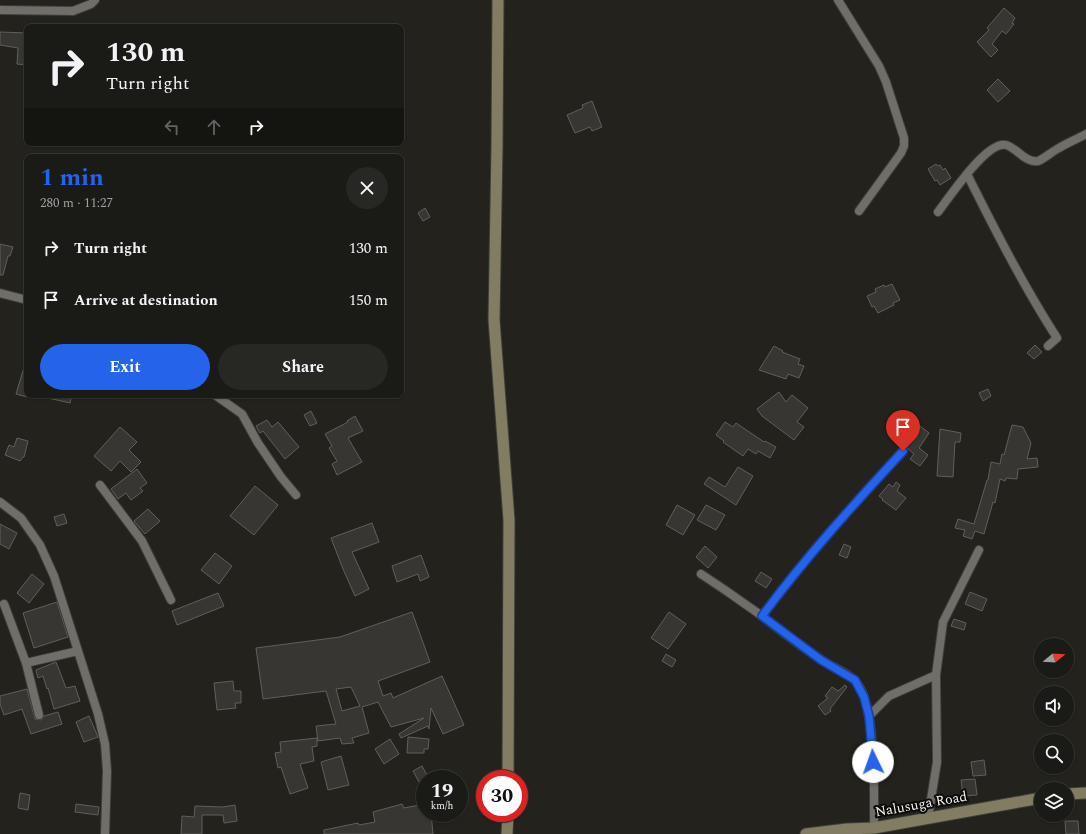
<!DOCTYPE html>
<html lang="en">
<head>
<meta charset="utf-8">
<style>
	body { margin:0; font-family:Spectral,serif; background:#272723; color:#f1f3f6; height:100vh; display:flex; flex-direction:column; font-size:15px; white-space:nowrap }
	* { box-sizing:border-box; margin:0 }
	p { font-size:13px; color:#9fa1a1 }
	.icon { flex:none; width:22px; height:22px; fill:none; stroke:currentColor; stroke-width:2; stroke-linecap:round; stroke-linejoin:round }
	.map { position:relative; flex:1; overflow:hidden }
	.drawer { position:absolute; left:24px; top:154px; width:380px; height:244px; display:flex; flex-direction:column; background:#1a1a16; border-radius:8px; box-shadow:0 1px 3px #0004,0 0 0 1px #383835 }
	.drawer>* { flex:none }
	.hud { position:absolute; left:24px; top:24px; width:380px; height:122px; border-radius:8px; box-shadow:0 1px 3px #0004,0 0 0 1px #383835; background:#1a1a16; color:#f1f3f6; overflow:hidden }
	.needle { width:26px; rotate:72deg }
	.controls { position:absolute; left:1034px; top:638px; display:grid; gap:8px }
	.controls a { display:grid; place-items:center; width:40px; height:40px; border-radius:50%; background:#1a1a16; box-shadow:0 1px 3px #0004,0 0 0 1px #383835; font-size:20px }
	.speed { position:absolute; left:416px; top:770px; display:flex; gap:8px; font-size:20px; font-weight:700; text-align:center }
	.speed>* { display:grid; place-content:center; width:52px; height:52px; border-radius:50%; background:#1a1a16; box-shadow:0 1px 3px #0004,0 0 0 1px #383835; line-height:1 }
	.speed small { font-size:10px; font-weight:400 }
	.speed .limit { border:6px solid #d22; background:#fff; color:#111 }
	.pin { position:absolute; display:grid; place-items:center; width:34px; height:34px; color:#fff; margin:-41px -17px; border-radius:50% 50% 50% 0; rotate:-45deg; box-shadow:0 0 4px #0007 }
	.pin .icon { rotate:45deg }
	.me { position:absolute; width:44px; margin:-22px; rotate:357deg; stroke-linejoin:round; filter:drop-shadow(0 0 3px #0008) }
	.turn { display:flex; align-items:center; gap:14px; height:84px; padding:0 16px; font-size:18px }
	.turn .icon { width:52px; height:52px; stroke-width:2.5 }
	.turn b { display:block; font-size:28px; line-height:34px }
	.lanes { display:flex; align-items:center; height:38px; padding:0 16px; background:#0003; justify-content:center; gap:20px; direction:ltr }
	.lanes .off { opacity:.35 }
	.round { display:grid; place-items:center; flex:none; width:42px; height:42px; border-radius:21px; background:#272723 }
	.overview { display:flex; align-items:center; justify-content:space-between; height:68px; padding:0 16px }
	h1 { font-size:24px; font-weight:700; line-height:30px; color:#2563eb }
	.action { display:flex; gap:8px; margin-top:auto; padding:8px 16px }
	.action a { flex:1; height:46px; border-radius:24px; background:#2563eb; color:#fff; font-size:16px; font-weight:700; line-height:46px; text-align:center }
	.action a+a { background:#272723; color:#f1f3f6 }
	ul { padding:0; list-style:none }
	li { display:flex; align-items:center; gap:12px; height:52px; padding:0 16px }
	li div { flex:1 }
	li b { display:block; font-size:15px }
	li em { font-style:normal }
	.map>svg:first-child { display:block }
	.building { fill:#383632; stroke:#615f5a; fill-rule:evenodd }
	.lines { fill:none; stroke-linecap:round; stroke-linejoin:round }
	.street-casing { stroke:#3f3e3a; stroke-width:10 }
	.secondary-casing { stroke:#3f3e3a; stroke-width:13 }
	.street { stroke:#6f6e69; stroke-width:8 }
	.secondary { stroke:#827c63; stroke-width:11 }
	.route-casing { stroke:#184099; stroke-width:10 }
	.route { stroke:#2563eb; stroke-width:7 }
	.labels { text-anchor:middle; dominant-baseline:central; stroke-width:4; stroke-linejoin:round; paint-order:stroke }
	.street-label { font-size:14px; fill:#f4f3f0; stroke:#0c0b09 }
</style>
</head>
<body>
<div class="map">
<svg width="1086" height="834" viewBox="0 0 1086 834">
	<rect width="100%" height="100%" fill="#23221d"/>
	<path class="building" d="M1004 8 1015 18 1012 23 1014 24 1006 34 1002 31 992 44 998 50 991 57 977 42 989 30 987 28Z
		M0 32 27 33V65L17 64 18 48 0 45Z
		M998 79 1010 91 998 102 987 90Z
		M592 101 602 127 592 131 590 127 575 133 567 115 583 108 582 105Z
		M936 164 938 166 940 165 943 170 945 168 951 178 940 185 937 180 935 181 928 169Z
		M425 208 430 217 423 221 418 213Z
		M0 244 13 247 10 256H8L3 275H0Z
		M892 284 900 300 893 303 894 305 878 313 874 306 872 307 867 296 876 292 875 289 884 285 885 287Z
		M1035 345 1042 352 1034 359 1027 353Z
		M774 346 783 351 782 352 800 359 798 364 804 366 799 378 788 374 786 379 759 370Z
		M25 364 27 365V397L16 394Z
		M988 389 991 396 983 401 979 393Z
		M779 392 786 402 792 395 808 408 797 422 804 427 794 440 762 416 757 409Z
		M49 395H72L70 403 48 398Z
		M311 411 317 423 310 426 304 415Z
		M355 416 363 431 348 438 362 462 337 475 332 464 337 461 329 448 332 446 325 434 348 422 347 421Z
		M267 420 272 427 278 422 299 447 285 459 263 431 260 433 256 426Z
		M725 422 733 427 736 423 764 442 765 441 776 447 770 458 758 451 756 454 748 449 743 456 723 442 724 441 716 435Z
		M1012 425 1023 427 1031 443 1027 459 1037 458 1038 467 1018 469 1017 479 1006 478 1005 481 1000 479 995 503 993 502 984 534 975 531 972 539 963 536 965 530 955 528 958 519 974 524 987 480H988L991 462 1000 464 1002 454 1004 455Z
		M920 426 929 433 919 448 928 455 920 466 910 459 914 454 905 446Z
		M120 427 137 442 129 450 141 462 131 472 120 461 111 471 94 456Z
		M940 429 961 433 960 442H955L953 477 937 476Z
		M17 438 28 441 24 457H23L20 461 5 455 9 445 14 447Z
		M738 467 753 476 736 505 704 484 709 477 725 487Z
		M137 469 147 483 140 488 143 491 131 500 126 493 118 499 111 489Z
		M896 482 900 485 897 491 906 498 896 510 882 500 883 499 879 496 889 484 893 487Z
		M255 486 278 505 254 535 230 516Z
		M677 505 695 515 683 535 666 525Z
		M706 505 725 515 716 530 697 520Z
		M148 509 160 521 145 534 134 521Z
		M64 514 67 523 57 526 54 517Z
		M372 523 379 542 352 552 369 589 355 596 343 569 331 538Z
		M0 524 17 533 9 549 0 544Z
		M844 544 851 547 847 558 839 555Z
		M705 546 717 557 708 568 696 557Z
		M215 553 232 566 219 584 201 570Z
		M421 555 429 577 420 581 418 574 397 582 392 566Z
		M761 572 772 579 766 588 755 581Z
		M32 574 44 584 29 603 17 593Z
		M970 592 987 599 982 611 965 604Z
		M218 593 224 606 177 625 172 611Z
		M57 602 68 637 34 648 23 613Z
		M412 612 430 662 378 681 383 696 391 693 393 698 442 676 464 725 443 734 431 708 429 729 428 726 401 738 399 734 424 718 391 727 378 702 362 707 369 733 352 738 354 743 342 744 340 738 318 741 316 726 336 724 326 691 263 699 256 648 340 637ZM351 687 360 706 342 711 336 689Z
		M669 612 686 624 668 649 651 638Z
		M954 619 966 623 964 630 951 626Z
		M666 654 676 660 672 667 662 661Z
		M56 662 66 688 75 686 80 701 54 709 48 688 47 689 43 676 38 678 36 670Z
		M233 681 234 691H241V703H235L236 708 217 710 214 683Z
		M845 685 847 687 830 709 831 711 825 715 818 706 828 698 825 696 832 687 838 691Z
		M27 689 35 719 41 720 44 716 58 712 62 724 31 734 22 709 4 715 0 704V696Z
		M89 716 98 737 84 742 76 722Z
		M408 737 429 739 428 749H424V753H407Z
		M317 738V746L312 747 314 761 300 764 308 788 290 794 281 767 278 768 275 753 281 752 280 742Z
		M390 739 399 754 384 764 375 749Z
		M341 756 349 785 328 790 321 762Z
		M984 760 986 775 973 776 971 762Z
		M422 766 428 777 419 782 413 771Z
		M975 779 977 795 963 796 961 780Z
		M20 793 30 795 28 810 18 808Z
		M76 804 99 807 98 815 75 812Z
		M402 804 404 808 425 804V813H431L433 834H324V830L358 823 359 825 375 822 373 812Z
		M235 805 237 821 224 823 223 815H202V834H181L182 816 194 817 195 806 223 807Z
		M1065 821H1078L1079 834H1066Z"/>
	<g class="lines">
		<defs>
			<path id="street" d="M838 0 879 66 886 82 904 138V146L901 153 859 211
				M0 10 73 11 91 4 95 0
				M967 174C995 230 1023 285 1057 338L1048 346
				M938 212C949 198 987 140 1006 145 1017 148 1025 163 1038 161 1042 160 1053 151 1059 148 1067 143 1077 139 1086 134
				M0 293 27 300
				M215 395 242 414 258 443 281 477 296 495
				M100 485 142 541 171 600
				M0 502 21 518 40 545 54 576 78 651 98 714 105 744 107 771 105 834
				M701 574 725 590 762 616
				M4 604 26 663 78 651
				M26 663 39 715
				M869 716 889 696 936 675 943 622 979 550
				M928 818 937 762 936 675
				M874 828C874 797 877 699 854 680 845 671 831 667 820 659 800 646 781 631 762 616 805 558 854 504 903 451"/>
			<path id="secondary" d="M498 0 497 146 494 320 509 520 508 779
				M1067 794 1086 793
				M507 834 508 813
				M806 834 847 829 874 828 1041 798"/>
		</defs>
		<use href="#street" class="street-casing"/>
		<use href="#secondary" class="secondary-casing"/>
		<use href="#street" class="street"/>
		<use href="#secondary" class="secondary"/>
	</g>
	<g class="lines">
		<defs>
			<path id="route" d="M873 762 869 716 864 697 855 680 821 660 762 616C805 558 854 504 903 451"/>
		</defs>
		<use href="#route" class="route-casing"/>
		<use href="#route" class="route"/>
	</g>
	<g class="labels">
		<g class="street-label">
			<text transform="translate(921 804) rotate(-10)">Nalusuga Road</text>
		</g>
	</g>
</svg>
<div class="controls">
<a><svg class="needle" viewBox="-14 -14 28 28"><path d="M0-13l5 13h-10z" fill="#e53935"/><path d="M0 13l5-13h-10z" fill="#9fa1a1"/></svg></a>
<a><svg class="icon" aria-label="sound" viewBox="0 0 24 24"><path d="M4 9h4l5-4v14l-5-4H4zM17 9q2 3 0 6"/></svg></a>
<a><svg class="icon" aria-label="search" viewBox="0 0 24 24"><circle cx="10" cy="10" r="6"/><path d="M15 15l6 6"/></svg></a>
<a><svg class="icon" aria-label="layers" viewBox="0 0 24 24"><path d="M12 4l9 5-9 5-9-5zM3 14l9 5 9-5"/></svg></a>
</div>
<div class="speed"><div>19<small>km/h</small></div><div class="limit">30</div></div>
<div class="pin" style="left:903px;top:451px;background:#d93025"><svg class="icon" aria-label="arrive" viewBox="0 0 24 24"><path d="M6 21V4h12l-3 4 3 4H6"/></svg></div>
<svg class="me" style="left:873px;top:762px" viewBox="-20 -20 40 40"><circle r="19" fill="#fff"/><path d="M0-13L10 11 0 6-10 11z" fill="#2563eb"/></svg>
<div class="hud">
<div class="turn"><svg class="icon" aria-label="right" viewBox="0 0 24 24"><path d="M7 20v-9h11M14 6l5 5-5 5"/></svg><div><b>130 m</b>Turn right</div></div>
<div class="lanes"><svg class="icon off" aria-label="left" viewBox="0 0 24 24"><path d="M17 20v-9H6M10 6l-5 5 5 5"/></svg><svg class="icon off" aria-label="ahead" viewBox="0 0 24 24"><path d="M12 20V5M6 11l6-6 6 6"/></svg><svg class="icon" aria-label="right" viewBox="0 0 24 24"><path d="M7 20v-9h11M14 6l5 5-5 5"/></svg></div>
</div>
<section class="drawer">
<div class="overview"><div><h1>1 min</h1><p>280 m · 11:27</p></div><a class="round"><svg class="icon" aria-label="close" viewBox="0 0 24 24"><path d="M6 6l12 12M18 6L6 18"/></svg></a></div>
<ul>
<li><svg class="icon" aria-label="right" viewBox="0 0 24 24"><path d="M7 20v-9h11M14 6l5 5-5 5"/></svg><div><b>Turn right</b></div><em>130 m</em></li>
<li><svg class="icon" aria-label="arrive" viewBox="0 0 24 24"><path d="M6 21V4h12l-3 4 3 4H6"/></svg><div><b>Arrive at destination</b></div><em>150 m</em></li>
</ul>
<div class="action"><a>Exit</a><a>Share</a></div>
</section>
</div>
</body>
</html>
